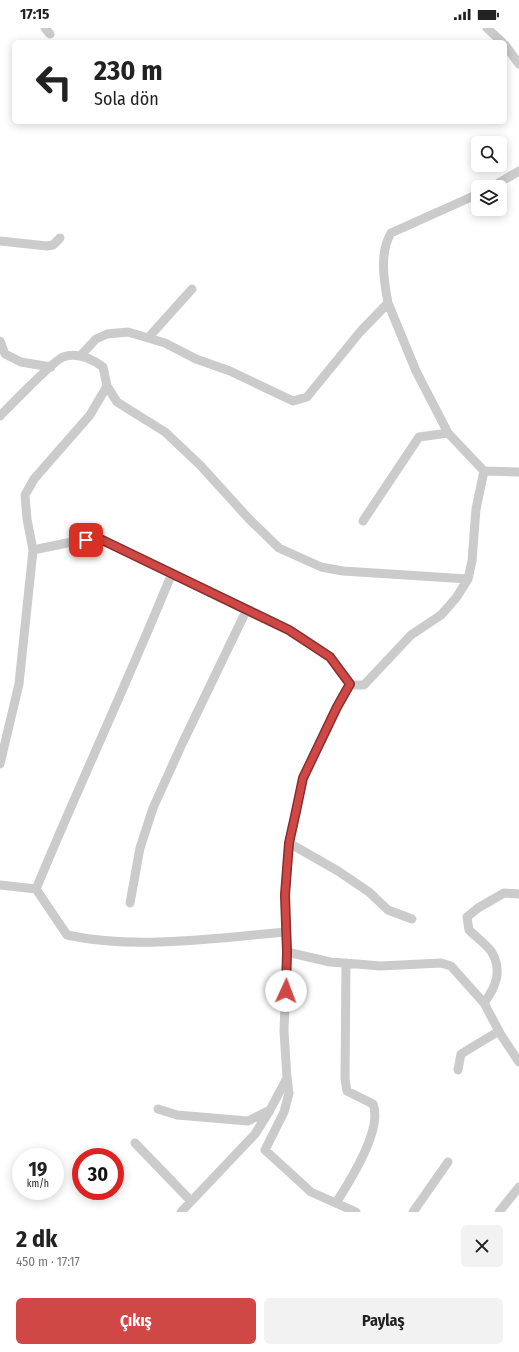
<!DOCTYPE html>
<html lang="tr">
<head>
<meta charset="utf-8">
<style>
	body { margin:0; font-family:"Fira Sans Condensed",sans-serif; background:#f2f2f2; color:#222; height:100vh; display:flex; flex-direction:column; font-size:15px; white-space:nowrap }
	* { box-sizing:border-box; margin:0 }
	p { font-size:13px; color:#767676 }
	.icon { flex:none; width:22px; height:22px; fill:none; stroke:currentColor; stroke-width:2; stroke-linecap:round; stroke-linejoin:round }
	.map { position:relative; height:1184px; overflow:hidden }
	.sheet { display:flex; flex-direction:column; background:#fff; flex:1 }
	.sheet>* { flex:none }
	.top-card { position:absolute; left:12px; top:12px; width:495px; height:84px; border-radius:6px; box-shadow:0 2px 10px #0003; background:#fff; color:#222; overflow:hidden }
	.tools { position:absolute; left:471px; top:108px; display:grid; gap:8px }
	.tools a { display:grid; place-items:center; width:36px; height:36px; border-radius:6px; background:#fff; box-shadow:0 2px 10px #0003; font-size:20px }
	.speed { position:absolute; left:12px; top:1120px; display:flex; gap:8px; font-size:20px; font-weight:700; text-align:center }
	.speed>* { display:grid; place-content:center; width:52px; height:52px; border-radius:50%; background:#fff; box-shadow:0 2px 10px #0003; line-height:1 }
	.speed small { font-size:10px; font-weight:400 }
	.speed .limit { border:6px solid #d22; background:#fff; color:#111 }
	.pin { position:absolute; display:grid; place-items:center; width:34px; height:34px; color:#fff; margin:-17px; border-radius:8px; box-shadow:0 2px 6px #0006 }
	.me { position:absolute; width:44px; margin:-22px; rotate:2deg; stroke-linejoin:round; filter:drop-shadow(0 0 3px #0008) }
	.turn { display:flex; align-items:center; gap:14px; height:84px; padding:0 16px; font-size:18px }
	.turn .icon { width:52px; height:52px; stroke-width:2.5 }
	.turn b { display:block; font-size:28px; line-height:34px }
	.round { display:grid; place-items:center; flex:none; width:42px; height:42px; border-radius:6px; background:#f2f2f2 }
	.head { display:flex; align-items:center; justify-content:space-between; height:68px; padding:0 16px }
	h1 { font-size:24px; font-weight:700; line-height:30px }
	.action { display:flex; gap:8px; margin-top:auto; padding:8px 16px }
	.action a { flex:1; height:46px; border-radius:6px; background:#d04846; color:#fff; font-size:16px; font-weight:700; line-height:46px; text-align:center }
	.action a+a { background:#f2f2f2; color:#222 }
	.status { display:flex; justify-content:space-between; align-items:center; height:28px; padding:0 20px; background:#fff; direction:ltr }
	.status svg { height:11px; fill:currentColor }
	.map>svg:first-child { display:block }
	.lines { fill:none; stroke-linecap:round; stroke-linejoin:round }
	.minor { stroke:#cbcbcb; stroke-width:9 }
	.route-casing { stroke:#872f2e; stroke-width:10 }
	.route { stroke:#d04846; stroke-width:7 }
</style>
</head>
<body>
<div class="status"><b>17:15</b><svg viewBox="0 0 49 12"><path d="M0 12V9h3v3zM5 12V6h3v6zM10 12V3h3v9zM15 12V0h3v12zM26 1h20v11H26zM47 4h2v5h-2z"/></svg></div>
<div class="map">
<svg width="519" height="1184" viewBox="0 0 519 1184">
	<rect width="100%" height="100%" fill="#fff"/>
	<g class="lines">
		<path class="minor" d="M45 0 50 6
			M487 0 502 14
			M505 17 519 36
			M492 159 519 143
			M0 213 47 218 53 217 60 210
			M388 275C384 253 379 225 391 205L478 166
			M148 310 192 261
			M0 313 5 326 21 334 51 339
			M81 327 96 311 107 306 128 304 165 315 196 331 230 343 293 373 307 369 360 304 388 275 416 343 448 405 484 443
			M107 358 117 374 165 404 200 437 250 492 279 520 321 539 343 543 468 551
			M0 388C10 378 54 332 63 329 78 324 91 330 103 339L107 358 90 387 34 451 25 467 27 491 33 522 19 656 0 736
			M363 493 419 409 448 405
			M33 522 96 509 289 603 330 629 350 657H364L411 607 441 587 456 570 468 551 472 533 476 481 484 443 519 444
			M289 815 338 843 369 864 388 882 412 891
			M0 857 36 861C80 755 129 651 172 545
			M36 861 67 907C136 922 216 910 286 904
			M130 875 140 820 153 780 182 716 247 581
			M287 924 330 934 357 936 380 938 441 935 451 938 484 975 501 1007 519 1034
			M484 975C496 959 503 942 491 923 486 916 475 908 469 902L467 889 478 880 504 865 519 866
			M458 1042 461 1026 499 1003
			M287 1050 289 1065 284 1084 265 1122 311 1164 356 1184
			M158 1081 177 1087 248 1093 270 1082
			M135 1115 191 1173
			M336 1175C350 1153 383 1101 373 1076L347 1063 345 1051 346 935
			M181 1184 255 1106 270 1082 287 1050 284 1003 287 924 285 867 289 815 303 750 337 679 350 657
			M413 1184 448 1134
			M499 1184 519 1159"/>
	</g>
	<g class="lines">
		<defs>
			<path id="route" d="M86 512 96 509 289 602 330 629 350 656 337 679 303 750 295 788 289 815 285 867 287 924 286 963"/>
		</defs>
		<use href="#route" class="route-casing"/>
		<use href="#route" class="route"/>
	</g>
</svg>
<div class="tools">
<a><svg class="icon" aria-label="search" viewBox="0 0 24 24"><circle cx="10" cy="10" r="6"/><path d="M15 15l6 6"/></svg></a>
<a><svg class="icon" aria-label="layers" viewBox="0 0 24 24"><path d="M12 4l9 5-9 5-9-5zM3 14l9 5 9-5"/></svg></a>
</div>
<div class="speed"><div>19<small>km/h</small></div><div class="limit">30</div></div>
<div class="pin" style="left:86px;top:512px;background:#d93025"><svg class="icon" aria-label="arrive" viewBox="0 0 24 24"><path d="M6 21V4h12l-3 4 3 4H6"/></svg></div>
<svg class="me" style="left:286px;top:963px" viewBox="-20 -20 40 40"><circle r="19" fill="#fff"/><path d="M0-13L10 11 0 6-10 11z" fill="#d04846"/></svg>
<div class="top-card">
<div class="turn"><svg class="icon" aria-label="left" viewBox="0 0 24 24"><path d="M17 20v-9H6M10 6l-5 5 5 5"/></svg><div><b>230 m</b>Sola dön</div></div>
</div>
</div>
<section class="sheet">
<div class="head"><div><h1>2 dk</h1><p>450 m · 17:17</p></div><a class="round"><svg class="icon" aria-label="close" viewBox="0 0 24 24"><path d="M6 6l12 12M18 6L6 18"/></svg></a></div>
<div class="action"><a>Çıkış</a><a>Paylaş</a></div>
</section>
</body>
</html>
